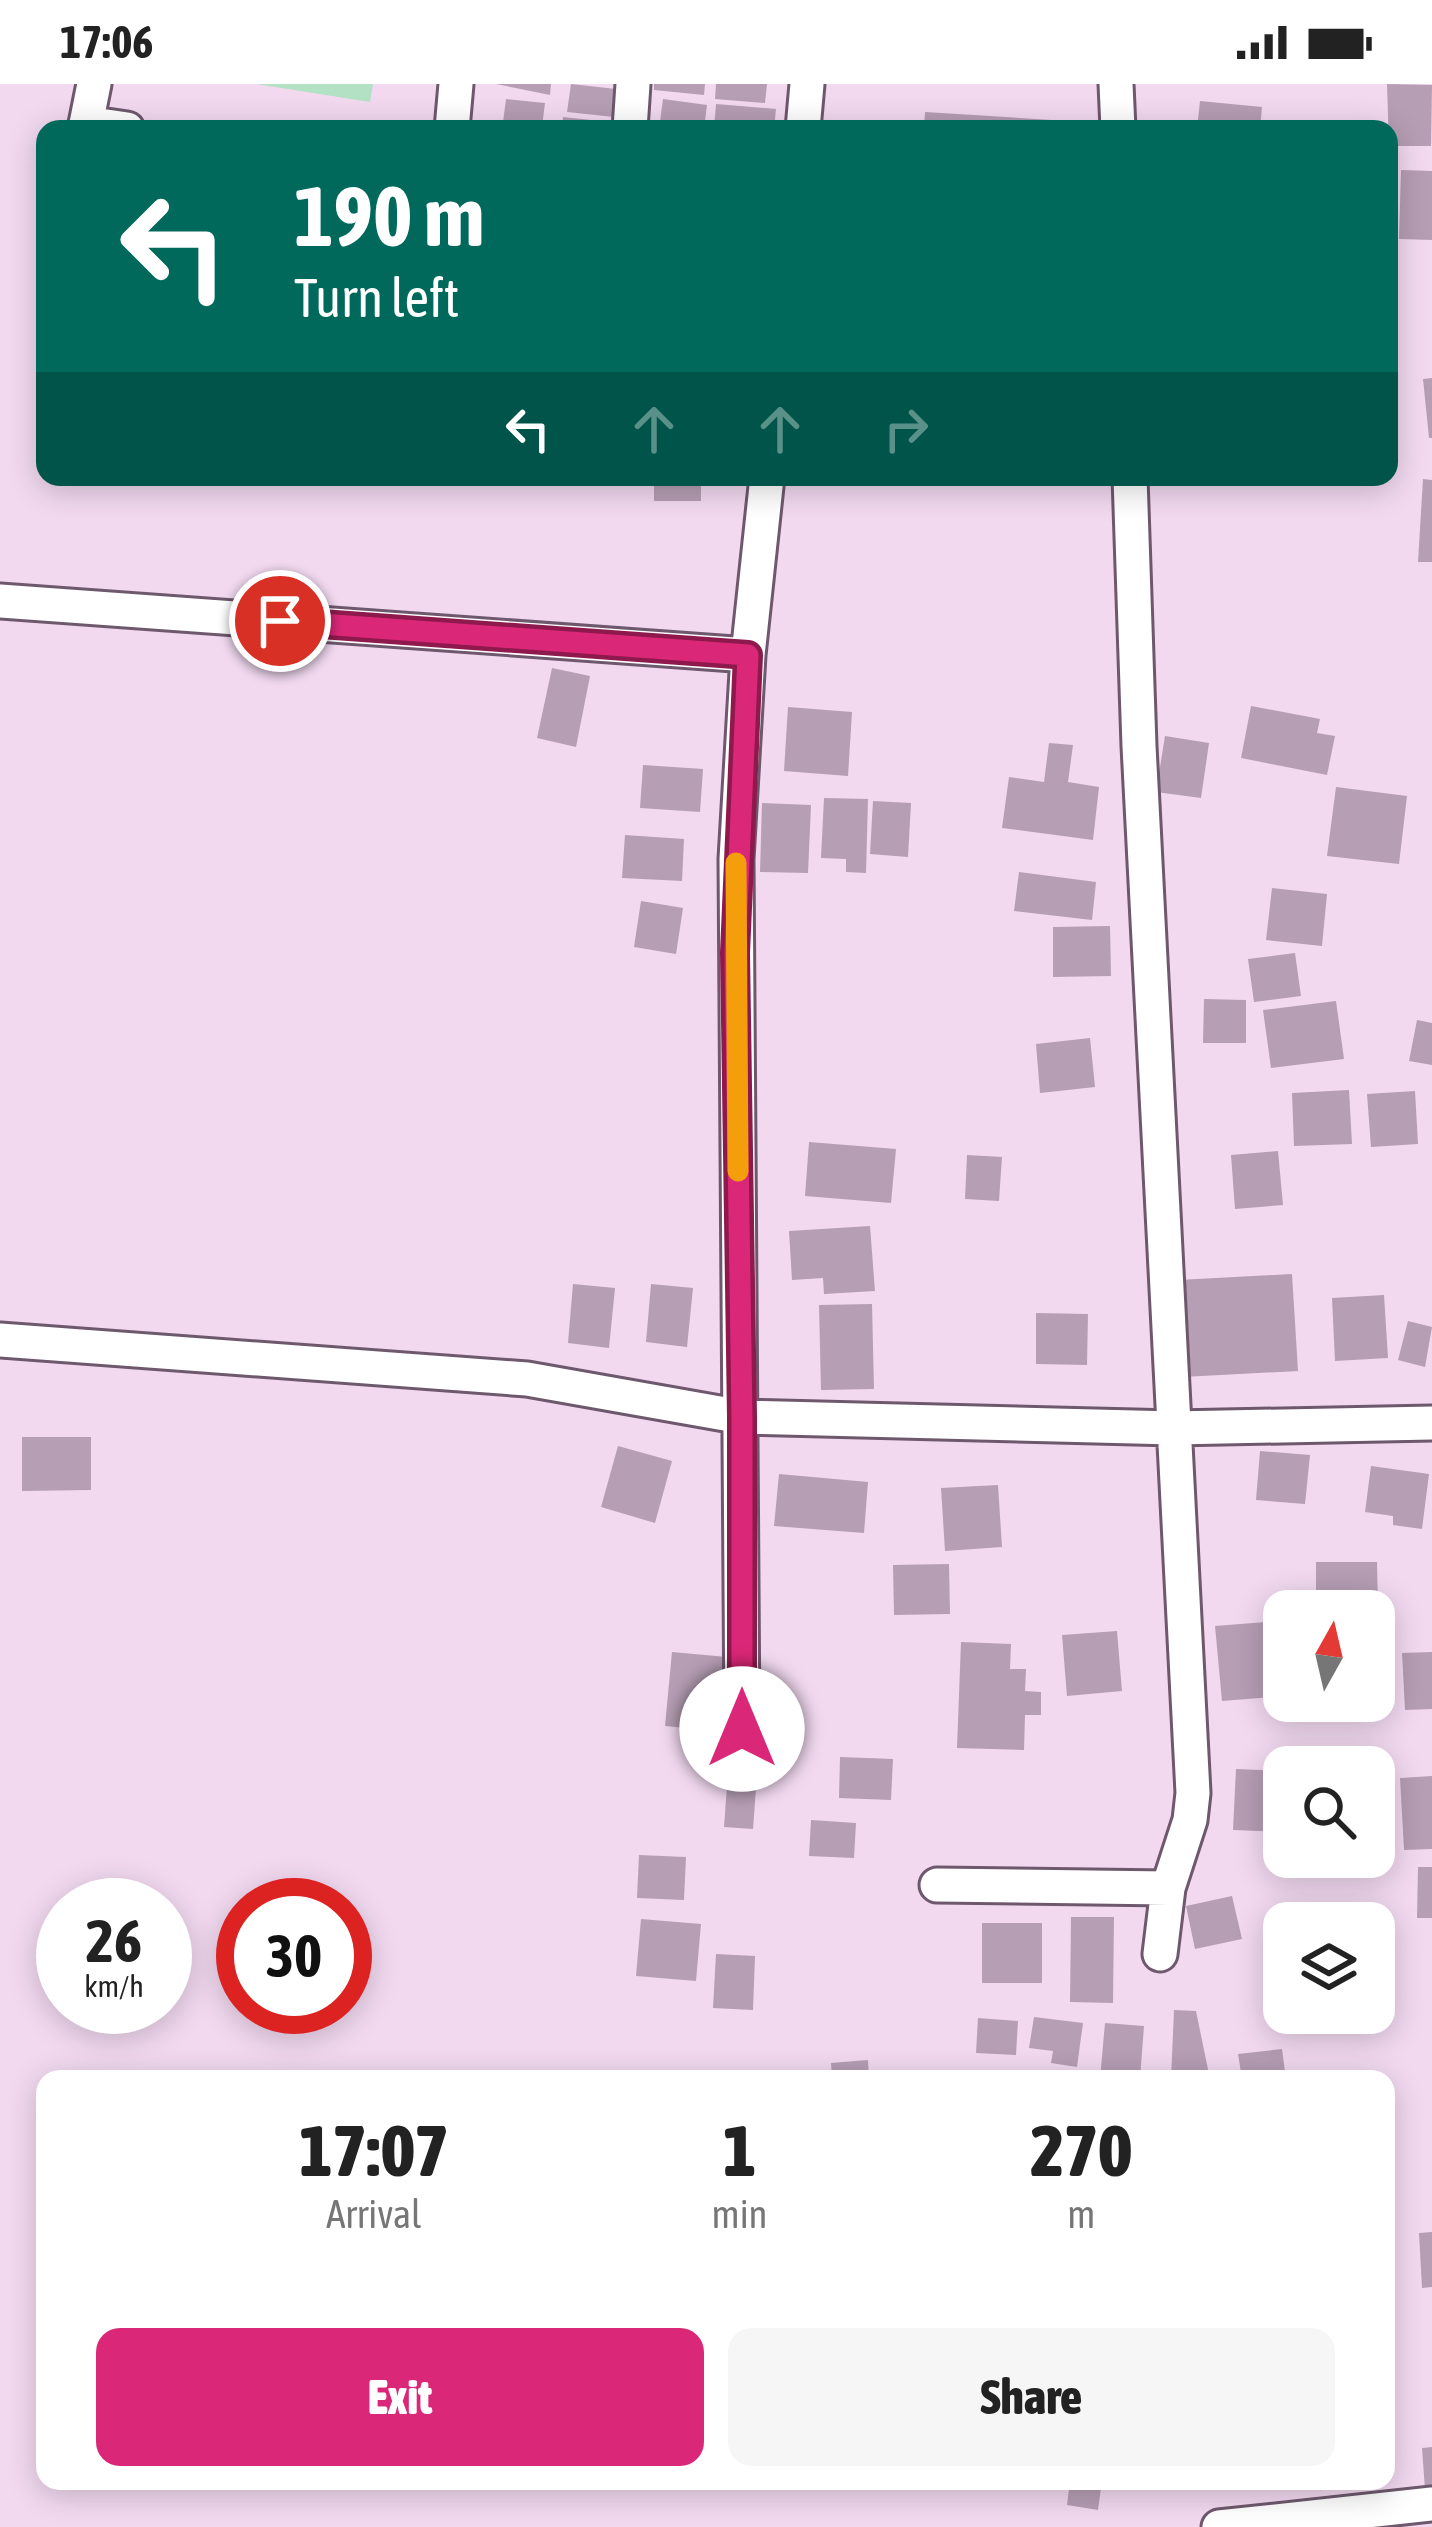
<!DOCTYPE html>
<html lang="en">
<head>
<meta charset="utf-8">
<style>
	body { margin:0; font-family:"Asap Condensed",sans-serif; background:#f6f6f6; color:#222; height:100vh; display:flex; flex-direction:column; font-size:45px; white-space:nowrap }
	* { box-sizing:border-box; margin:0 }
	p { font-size:39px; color:#767676 }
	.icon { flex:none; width:66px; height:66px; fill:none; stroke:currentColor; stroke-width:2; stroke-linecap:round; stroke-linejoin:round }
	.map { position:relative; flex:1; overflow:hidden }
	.drawer { position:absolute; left:36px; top:1986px; width:1359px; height:420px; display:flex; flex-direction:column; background:#fff; border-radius:24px; box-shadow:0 6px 30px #0003 }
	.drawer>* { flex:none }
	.banner { position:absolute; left:36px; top:36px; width:1362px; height:366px; border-radius:24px; box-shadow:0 6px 30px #0003; background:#00695c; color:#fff; overflow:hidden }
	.needle { width:78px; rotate:8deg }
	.buttons { position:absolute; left:1263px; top:1506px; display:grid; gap:24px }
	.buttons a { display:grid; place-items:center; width:132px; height:132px; border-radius:24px; background:#fff; box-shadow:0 6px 30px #0003; font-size:60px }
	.speed { position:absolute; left:36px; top:1794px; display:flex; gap:24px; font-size:60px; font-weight:700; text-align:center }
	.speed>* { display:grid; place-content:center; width:156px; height:156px; border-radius:50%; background:#fff; box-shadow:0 6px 30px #0003; line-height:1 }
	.speed small { font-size:30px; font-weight:400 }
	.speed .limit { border:18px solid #d22; background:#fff; color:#111 }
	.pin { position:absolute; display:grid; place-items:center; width:102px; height:102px; color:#fff; margin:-51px; border:6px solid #fff; border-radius:50%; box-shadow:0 3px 12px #0007 }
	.me { position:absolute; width:132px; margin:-66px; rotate:0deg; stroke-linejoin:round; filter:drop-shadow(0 0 9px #0008) }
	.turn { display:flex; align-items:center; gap:42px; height:252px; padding:0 60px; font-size:54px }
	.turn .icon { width:156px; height:156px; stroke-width:2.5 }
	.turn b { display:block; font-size:84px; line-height:102px }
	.lanes { display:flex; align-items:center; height:114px; padding:0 60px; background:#0003; justify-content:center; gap:60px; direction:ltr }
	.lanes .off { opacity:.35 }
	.eta { display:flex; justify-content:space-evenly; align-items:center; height:204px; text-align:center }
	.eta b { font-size:72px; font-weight:800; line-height:84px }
	.cta { display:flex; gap:24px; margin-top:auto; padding:24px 60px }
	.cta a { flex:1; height:138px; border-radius:24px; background:#db2777; color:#fff; font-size:48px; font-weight:800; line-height:138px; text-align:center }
	.cta a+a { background:#f6f6f6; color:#222 }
	.status { display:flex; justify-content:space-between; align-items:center; height:84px; padding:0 60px; background:#fff; direction:ltr }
	.status svg { height:33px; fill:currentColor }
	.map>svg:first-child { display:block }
	.green { fill:#b2e1c4 }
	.building { fill:#b69eb4 }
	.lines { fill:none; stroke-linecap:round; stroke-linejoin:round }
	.minor-casing { stroke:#6e586d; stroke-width:39 }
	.minor { stroke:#fff; stroke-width:33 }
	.route-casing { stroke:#8e194d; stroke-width:30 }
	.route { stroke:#db2777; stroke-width:21 }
	.slow { stroke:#f59e0b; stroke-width:21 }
</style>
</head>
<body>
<div class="status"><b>17:06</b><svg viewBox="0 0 49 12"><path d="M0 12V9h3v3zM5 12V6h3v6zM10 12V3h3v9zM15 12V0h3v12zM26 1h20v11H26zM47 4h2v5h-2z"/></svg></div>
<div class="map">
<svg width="1432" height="2443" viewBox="0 0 1432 2443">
	<rect width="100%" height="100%" fill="#f2d9f0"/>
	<path class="green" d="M256 0H373L370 18Z"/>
	<path class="building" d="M496 0H551L550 11Z
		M571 0 616 5 614 33 567 28Z
		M654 0H705L704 11 654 6Z
		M716 0H767L765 19 715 15Z
		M1387 0 1432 1 1431 62H1389Z
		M506 15 545 19 542 43 503 38Z
		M663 15 707 21 704 45H659Z
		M1200 17 1262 23 1260 45H1197Z
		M716 20 776 25 774 45H714Z
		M925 28 1068 37 1067 45H924Z
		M563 33 610 38 609 45H562Z
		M865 36 912 40 911 45H864Z
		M1401 86 1432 87V156L1399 155Z
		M1432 294V354H1429L1423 295Z
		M654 393H701V417H654Z
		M1423 395 1432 396V478H1418Z
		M552 584 590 592 576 663 537 654Z
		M1251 622 1320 635 1317 649 1335 652 1327 691 1241 674Z
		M788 623 852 628 848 692 784 687Z
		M1165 652 1209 659 1201 714 1156 708Z
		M1049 659 1073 661 1068 698 1099 703 1093 756 1002 744 1009 693 1044 698Z
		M643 681 703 685 700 728 640 724Z
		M1336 703 1407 712 1399 780 1327 772Z
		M824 714 868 715 866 789 846 788V775L821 774Z
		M873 717 911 719 908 773 870 770Z
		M762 719 811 721 808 789 760 788Z
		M625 751 684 755 682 797 622 794Z
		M1019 788 1096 798 1092 836 1014 827Z
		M1272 804 1327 810 1322 862 1266 856Z
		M641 817 683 824 676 870 634 863Z
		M1110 842 1111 892 1053 893V843Z
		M1295 869 1301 912 1254 918 1248 875Z
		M1204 915 1246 916V959H1203Z
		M1336 917 1344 975 1271 984 1263 926Z
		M1417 936 1432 939V981L1409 977Z
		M1090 954 1095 1003 1040 1009 1036 960Z
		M1349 1006 1352 1060 1294 1062 1292 1009Z
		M1415 1007 1418 1060 1371 1063 1367 1010Z
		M809 1058 896 1065 891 1119 805 1112Z
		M1278 1067 1283 1121 1235 1125 1231 1071Z
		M967 1071 1002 1073 999 1117 965 1115Z
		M870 1142 875 1207 824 1210 823 1194 792 1196 789 1147Z
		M1292 1190 1298 1287 1183 1293 1178 1196Z
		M573 1200 615 1204 609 1264 568 1259Z
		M651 1200 693 1204 687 1263 646 1258Z
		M1384 1211 1388 1274 1335 1277 1332 1214Z
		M872 1220 874 1305 821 1306 819 1221Z
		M1036 1229 1088 1230 1087 1281 1036 1280Z
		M1408 1237 1432 1243 1425 1283 1398 1276Z
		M22 1353H91V1406L22 1407Z
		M618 1362 672 1377 655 1439 601 1423Z
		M1260 1367 1310 1371 1305 1420 1256 1416Z
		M1371 1382 1429 1390 1422 1445 1393 1441V1432L1365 1428Z
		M779 1390 868 1398 864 1449 774 1442Z
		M998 1401 1002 1463 945 1467 941 1404Z
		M1316 1478H1377L1378 1521H1354V1527H1316Z
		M949 1480 950 1530 894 1531 893 1481Z
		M1277 1537 1284 1612 1222 1617 1215 1542Z
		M1117 1547 1122 1607 1067 1612 1062 1551Z
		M961 1558 1011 1560 1010 1585H1026L1025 1607 1041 1608V1631H1025L1024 1666 957 1664Z
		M672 1568 727 1573 719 1647 665 1642Z
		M1432 1568V1625L1405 1626 1402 1569Z
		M840 1673 893 1675 891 1716 839 1714Z
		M1236 1685 1284 1687V1748L1233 1746Z
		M1432 1692V1765L1404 1766 1400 1694Z
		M727 1702 756 1704 753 1745 724 1743Z
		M811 1736 856 1739 854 1774 809 1772Z
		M639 1771 686 1773 684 1816 637 1814Z
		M1418 1783H1432V1834H1417Z
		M1232 1812 1242 1855 1195 1865 1186 1822Z
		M1071 1833H1114L1113 1919 1070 1918Z
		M641 1835 701 1840 696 1897 636 1892Z
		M982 1839H1042V1899H982Z
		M716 1870 755 1872 753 1926 713 1924Z
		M1174 1926 1196 1927 1210 1995H1171Z
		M1034 1933 1083 1939 1077 1983 1051 1979 1053 1967 1029 1964Z
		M978 1934 1018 1937 1016 1971 976 1969Z
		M1105 1939 1144 1942 1140 1995H1100Z
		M1282 1965 1286 1995H1242L1238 1970Z
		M868 1976 869 1995H832L831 1979Z
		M1432 2148V2203L1422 2204 1419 2149Z
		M1432 2363V2406H1425L1422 2364Z
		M1070 2397H1102L1098 2426 1067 2421Z"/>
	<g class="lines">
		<defs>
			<path id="minor" d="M1116 0 1118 45
				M86 39 127 45
				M85 45 94 0
				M452 45 456 0
				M630 45 633 0
				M803 45 807 0
				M1130 393 1139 662 1193 1709 1190 1736 1168 1804 1160 1870
				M0 517 748 571
				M0 1256 527 1295 742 1333 1174 1344 1432 1339
				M742 1645 736 775 748 571 767 393
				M937 1801 1168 1804
				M1219 2443 1432 2420"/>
		</defs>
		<use href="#minor" class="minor-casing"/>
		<use href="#minor" class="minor"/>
	</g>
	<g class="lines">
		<defs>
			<path id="route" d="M280 537 748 571 735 869 742 1333V1645"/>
		</defs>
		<use href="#route" class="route-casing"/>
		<use href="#route" class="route"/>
		<path class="slow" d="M736 779 738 1087"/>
	</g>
</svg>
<div class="buttons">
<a><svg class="needle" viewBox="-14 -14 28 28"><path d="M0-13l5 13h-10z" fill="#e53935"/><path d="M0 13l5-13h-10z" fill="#767676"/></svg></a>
<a><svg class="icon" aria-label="search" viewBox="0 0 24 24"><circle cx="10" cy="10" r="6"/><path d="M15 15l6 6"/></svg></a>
<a><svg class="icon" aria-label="layers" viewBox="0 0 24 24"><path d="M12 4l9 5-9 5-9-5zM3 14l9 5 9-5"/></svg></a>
</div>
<div class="speed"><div>26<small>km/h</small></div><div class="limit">30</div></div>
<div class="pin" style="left:280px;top:537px;background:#d93025"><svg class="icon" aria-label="arrive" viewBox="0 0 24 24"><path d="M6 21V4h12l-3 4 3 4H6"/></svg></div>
<svg class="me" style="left:742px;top:1645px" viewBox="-20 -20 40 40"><circle r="19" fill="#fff"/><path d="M0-13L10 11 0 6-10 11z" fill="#db2777"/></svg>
<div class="banner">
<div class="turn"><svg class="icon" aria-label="left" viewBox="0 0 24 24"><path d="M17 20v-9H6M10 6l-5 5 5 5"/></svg><div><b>190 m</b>Turn left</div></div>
<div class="lanes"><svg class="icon" aria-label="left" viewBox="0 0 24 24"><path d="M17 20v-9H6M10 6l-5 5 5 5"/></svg><svg class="icon off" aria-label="ahead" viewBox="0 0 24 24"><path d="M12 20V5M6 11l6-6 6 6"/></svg><svg class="icon off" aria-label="ahead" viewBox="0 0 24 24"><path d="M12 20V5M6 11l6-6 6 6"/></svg><svg class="icon off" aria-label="right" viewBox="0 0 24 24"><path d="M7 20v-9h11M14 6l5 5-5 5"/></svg></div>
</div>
<section class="drawer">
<div class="eta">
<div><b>17:07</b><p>Arrival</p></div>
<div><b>1</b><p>min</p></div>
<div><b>270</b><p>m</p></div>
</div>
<div class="cta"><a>Exit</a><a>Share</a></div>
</section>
</div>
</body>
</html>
